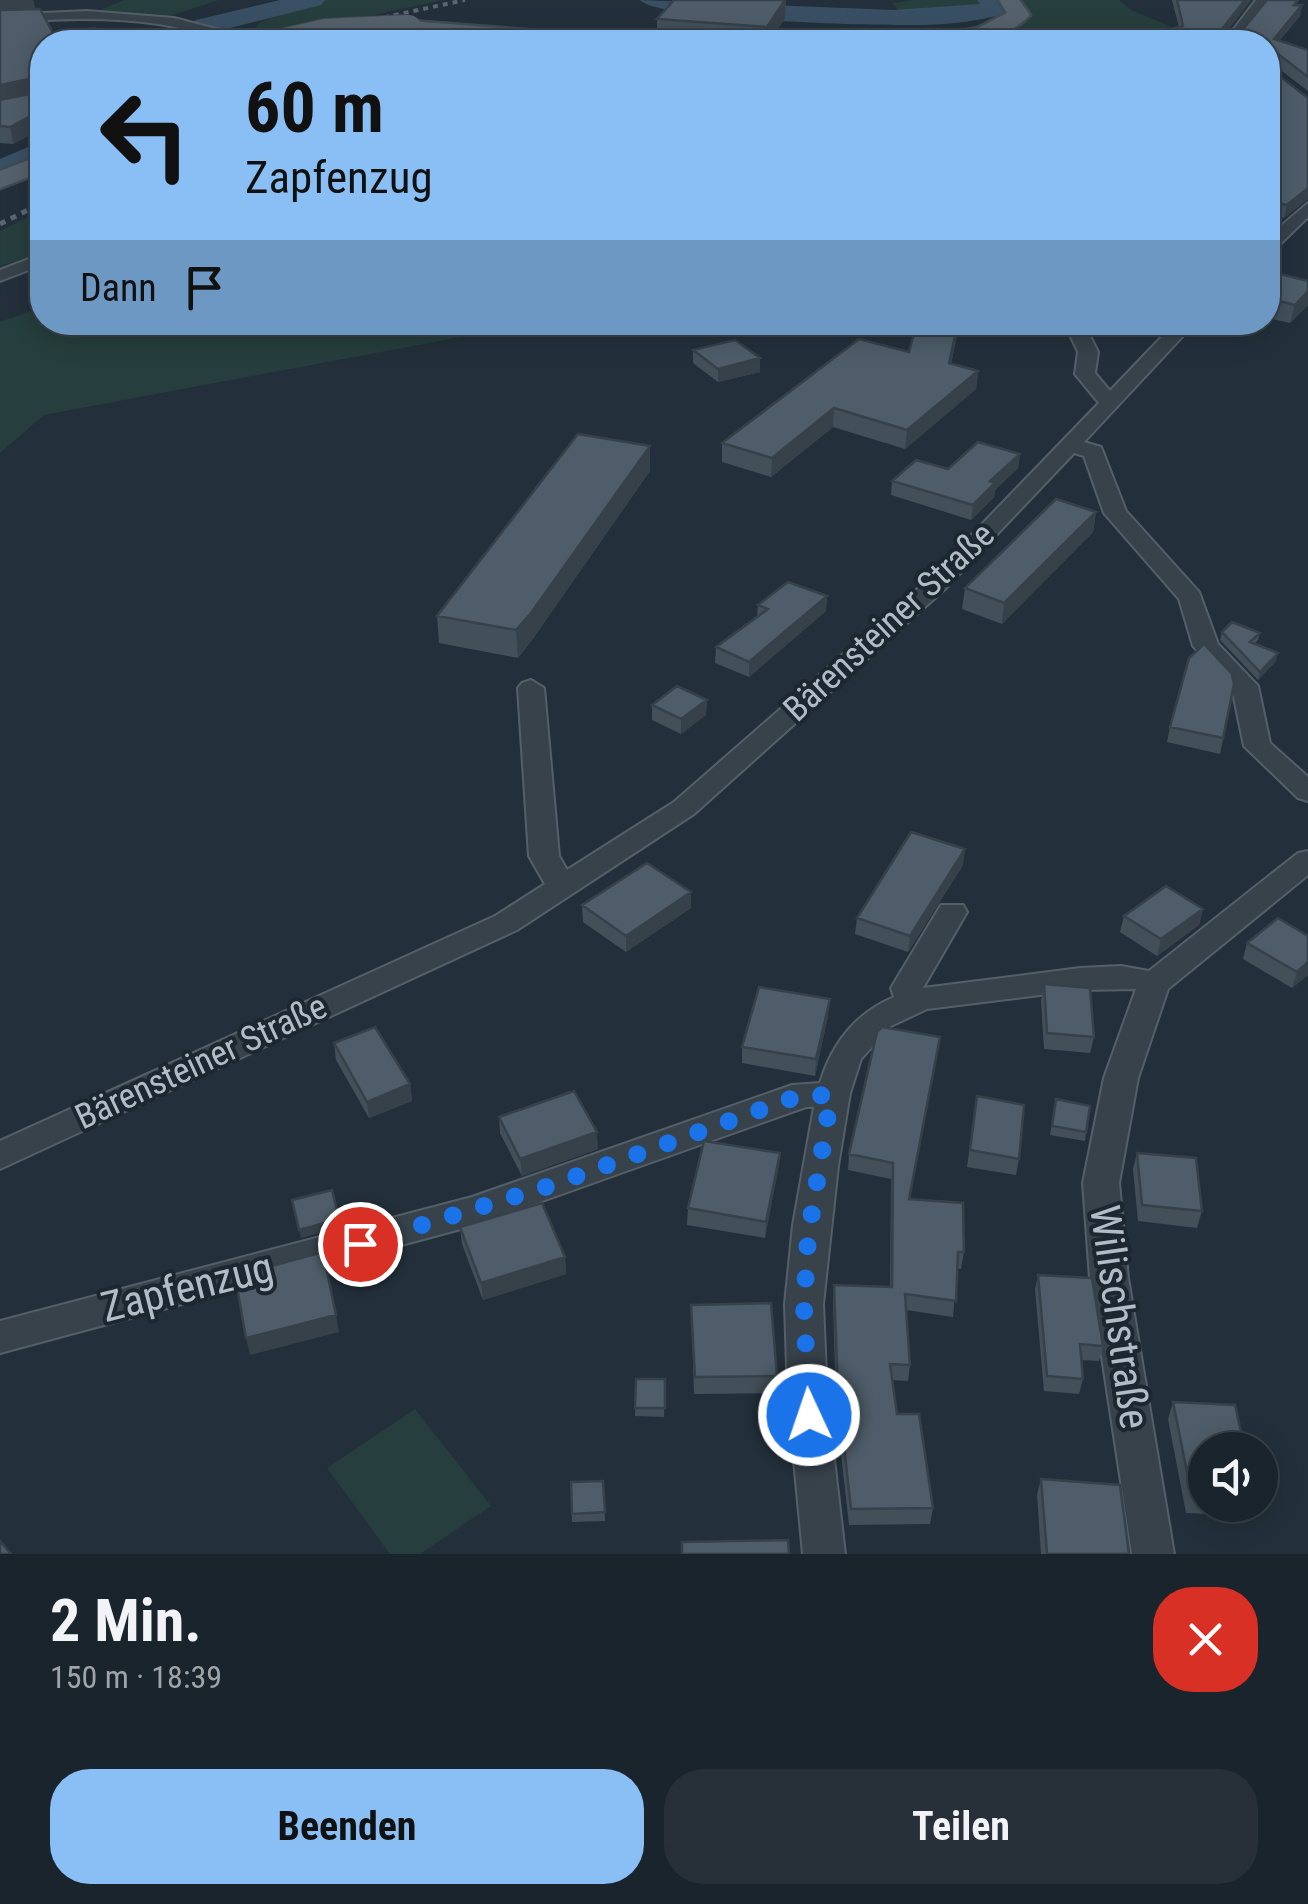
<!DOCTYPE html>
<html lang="de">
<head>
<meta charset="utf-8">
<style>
	body { margin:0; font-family:"Roboto Condensed",sans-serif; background:#273038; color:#f1f3f6; height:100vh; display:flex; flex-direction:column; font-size:38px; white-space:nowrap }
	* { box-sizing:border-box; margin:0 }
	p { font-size:32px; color:#9fa4a9 }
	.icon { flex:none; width:55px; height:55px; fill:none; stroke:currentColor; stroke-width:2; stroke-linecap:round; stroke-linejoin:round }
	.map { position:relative; height:1554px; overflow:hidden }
	.drawer { display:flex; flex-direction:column; background:#1a242c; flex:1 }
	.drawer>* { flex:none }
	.top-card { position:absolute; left:30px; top:30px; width:1250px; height:305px; border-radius:40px; box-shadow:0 5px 25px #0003,0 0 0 2px #384148; background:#89bff5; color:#111; overflow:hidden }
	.fabs { position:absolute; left:1188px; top:1432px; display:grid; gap:20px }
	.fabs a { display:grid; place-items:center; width:90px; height:90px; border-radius:50%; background:#1a242c; box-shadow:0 5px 25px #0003,0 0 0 2px #384148; font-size:50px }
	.pin { position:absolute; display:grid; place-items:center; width:85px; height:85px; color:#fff; margin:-42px; border:5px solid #fff; border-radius:50%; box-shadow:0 2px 10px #0007 }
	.me { position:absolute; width:110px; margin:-55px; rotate:357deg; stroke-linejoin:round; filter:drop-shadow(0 0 8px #0008) }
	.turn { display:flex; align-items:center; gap:35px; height:210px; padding:0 50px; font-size:45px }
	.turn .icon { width:130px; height:130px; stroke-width:2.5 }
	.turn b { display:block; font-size:70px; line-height:85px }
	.then { display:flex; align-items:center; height:95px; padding:0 50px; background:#0003; gap:20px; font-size:38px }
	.round { display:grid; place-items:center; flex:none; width:105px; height:105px; border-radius:40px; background:#273038 }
	.headline { display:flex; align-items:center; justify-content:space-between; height:170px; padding:0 50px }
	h1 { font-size:60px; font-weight:700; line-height:75px }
	.cta { display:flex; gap:20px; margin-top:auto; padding:20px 50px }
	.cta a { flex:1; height:115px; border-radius:40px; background:#89bff5; color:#111; font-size:40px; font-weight:700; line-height:115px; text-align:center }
	.cta a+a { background:#273038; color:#f1f3f6 }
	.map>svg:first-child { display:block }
	.green { fill:#263e3d }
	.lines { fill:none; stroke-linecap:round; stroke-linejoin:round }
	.river { fill:#395064; fill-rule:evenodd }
	.minor-casing { stroke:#555f69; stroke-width:4 }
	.primary-casing { stroke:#404b54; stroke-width:5 }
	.minor { fill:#37424b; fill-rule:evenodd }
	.primary { fill:#55616b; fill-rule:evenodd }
	.rail-far1 { stroke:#596672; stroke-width:4; stroke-dasharray:5 5; stroke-linecap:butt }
	.rail { stroke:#596672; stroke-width:5; stroke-dasharray:6 6; stroke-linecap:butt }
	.primary-bridge-casing { stroke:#404b54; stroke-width:26; stroke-linecap:butt }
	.primary-bridge { stroke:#55616b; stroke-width:24 }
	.wall { fill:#43505a }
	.shaded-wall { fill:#37414a }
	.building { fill:#4e5d69; stroke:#37414a; stroke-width:2.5 }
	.route { stroke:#1a73e8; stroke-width:18; stroke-dasharray:0 32.4 }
	.labels { text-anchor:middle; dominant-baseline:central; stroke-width:8; stroke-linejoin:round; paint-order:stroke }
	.street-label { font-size:35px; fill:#b2bcc7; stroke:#1c2730 }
	.near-street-label { font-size:42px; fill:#b2bcc7; stroke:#1c2730 }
</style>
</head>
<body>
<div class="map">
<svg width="1308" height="1554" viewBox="0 0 1308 1554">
	<rect width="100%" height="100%" fill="#23303b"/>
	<path class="green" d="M125 0H219L166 17 97 11Z
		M322 0H443L257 40 249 36 260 22Z
		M913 0H998L999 4 986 12 904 16 892 3Z
		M1016 0H1119L1131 10 1179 30 1133 42H962L993 35Z
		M42 210V253L0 266V231Z
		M42 307V322H485L493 331 44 415 0 453V322Z
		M415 1409 491 1506 420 1554H390L327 1468Z"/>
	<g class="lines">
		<path class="river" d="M280 0H325L321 5 214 32 193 42H167L169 33 196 20Z
			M640 0 894 10 980 4 977 0H1004L1009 6 1004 14C977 21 949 25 920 25 882 26 658 21 640 0Z
			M42 141V162L0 181V159Z"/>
		<defs>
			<path id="minor" d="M1256 0H1269L1237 42H1224Z
				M87 11 174 18 266 42C229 44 194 29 158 24 105 16 52 19 0 23V15Z
				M1308 203V217L1274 250 1268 251V237Z
				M42 254V265L0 281V270Z
				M1064 322H1083L1098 352 1095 373 1110 391 1176 322H1196L1084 442 1101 447 1126 511 1199 592 1218 644 1258 686 1270 743 1308 777V801L1298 798 1244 746 1232 688 1193 646 1179 599 1104 513 1084 456 1074 453 945 589 694 814 517 930 0 1169V1141L495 916 545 884 529 856 518 688 522 683 531 680 544 688 559 856 567 870 674 802 929 579 1099 403 1075 374 1078 352Z
				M1308 851V875L1168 989 1138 1078 1119 1183 1128 1278 1174 1554H1132L1090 1278 1083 1183 1104 1078 1136 989 1080 990 927 1009 891 1026 861 1059 850 1093 838 1166 823 1304 827 1398 845 1554H803L788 1398 785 1304 793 1225 814 1107H806L472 1226 0 1353V1321L472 1197 792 1085 820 1083C832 1043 856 1013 894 997L891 988 941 905H963L967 912 923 988 1080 968 1121 966 1149 971 1298 853Z"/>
			<path id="primary" d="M999 0H1019L1030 15C1004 42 964 44 929 42L932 37 978 28 1007 13Z
				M409 21 589 35 600 42H516L401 32 398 27 401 22Z
				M42 155V172L0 188V171Z"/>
		</defs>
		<use href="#minor" class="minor-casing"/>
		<use href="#primary" class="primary-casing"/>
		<use href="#minor" class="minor"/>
		<use href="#primary" class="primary"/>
		<path class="rail-far1" d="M308 42 381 18 465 0"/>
		<path class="rail" d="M0 224 42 203"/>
		<defs>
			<path id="primary-bridge" d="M277 42 326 31 409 27"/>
		</defs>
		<use href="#primary-bridge" class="primary-bridge-casing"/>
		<use href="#primary-bridge" class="primary-bridge"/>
	</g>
	<path class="wall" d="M0 0H33L35 8 53 33 42 129 13 144 0 143Z
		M786 0 785 18 769 42H708L657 39V19Z
		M1172 0H1251L1226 33 1239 34 1302 5 1300 16 1279 41 1308 50V91L1270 62H1268L1308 199 1284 218 1268 215V42H1142L1144 35 1179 27Z
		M1268 271 1308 281V305L1290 323 1268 318Z
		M960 322 951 364 978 371 976 389 905 449 833 427 771 477 722 462V443L909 352Z
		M693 350 760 358V372L718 382 693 363Z
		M1020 454 1018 468 995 490 994 497 971 520 891 495 892 481Z
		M650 471 532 640 518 658 439 643 437 616Z
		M1096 512 1093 532 1002 624 962 609 965 588Z
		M827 596 826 611 749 677 715 663 716 647 757 616 758 605Z
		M1222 632 1260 633 1258 640 1254 644 1276 661 1258 680 1220 640Z
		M1234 684 1220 754 1167 742 1170 727Z
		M707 700 706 715 681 734 652 720V705Z
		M963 865 908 952 855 934 857 918Z
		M691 892V908L626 952 583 922 582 905Z
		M1203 909 1199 925 1157 956 1120 932 1124 916Z
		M1308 936V975L1292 988 1243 959 1247 943Z
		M1044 984 1094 1037 1090 1053 1044 1049 1041 1001Z
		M828 1016 815 1076 742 1063V1047Z
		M940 1037 910 1199 964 1252 961 1269 957 1268 953 1317 906 1310 910 1365 908 1381 892 1380 897 1414 933 1508 930 1524 849 1525 836 1409 833 1301 834 1285 890 1287 891 1179 848 1170 849 1154Z
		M334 1043 410 1084 412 1101 369 1118 336 1060Z
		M977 1096 1019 1159 1016 1175 967 1167Z
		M1056 1099 1086 1132 1085 1141 1050 1135Z
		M499 1117 598 1149 522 1176 500 1133Z
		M1137 1153 1202 1211 1197 1228 1138 1221 1133 1169Z
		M778 1170 765 1238 687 1225 688 1208Z
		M460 1227 565 1257 566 1274 483 1300 462 1244Z
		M1038 1275 1103 1346 1099 1361 1081 1360 1083 1379 1079 1394 1044 1391 1035 1290Z
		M691 1305 777 1376 776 1393 694 1394Z
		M636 1379H665L664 1417 635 1416Z
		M1173 1402 1205 1450V1505H1254L1250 1516 1186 1513 1168 1419Z
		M1041 1479 1129 1554H1041L1037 1495Z
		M603 1481 605 1521 572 1522 571 1482Z"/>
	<path class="shaded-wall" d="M0 0H33L35 8 0 11Z
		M786 0 785 18 769 42H766L767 27Z
		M1245 0H1251L1221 40 1223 28Z
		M1302 5 1300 16 1272 50 1270 62H1268V51L1274 39Z
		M38 77 41 93 0 103V85Z
		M42 110V129L13 144 10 127Z
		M1308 188V199L1284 218 1287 205Z
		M1308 291V305L1290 323 1295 305Z
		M958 322H960L947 381 949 363Z
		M760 358V372L718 382V369Z
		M978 371 976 389 905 449 907 430Z
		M834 408 833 427 771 477 772 458Z
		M650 446V471L532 640 518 658 516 630Z
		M1020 454 1018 468 995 490 994 497 971 520 973 505 990 481Z
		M1096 512 1093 532 1002 624 1004 603Z
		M827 596 826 611 749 677V662Z
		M1278 653 1276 661 1258 680 1260 672Z
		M707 700 706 715 681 734V719Z
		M965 849 963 865 908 952 910 936Z
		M691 892V908L626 952V936Z
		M1203 909 1199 925 1157 956 1161 939Z
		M1308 962V975L1292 988 1297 972Z
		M830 999 828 1016 815 1076 816 1059Z
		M410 1084 412 1101 369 1118 367 1102Z
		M597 1132 598 1149 522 1176 520 1159Z
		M780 1153 778 1170 765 1238 766 1222Z
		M339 1219 341 1228 301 1238 299 1230Z
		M565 1257 566 1274 483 1300 481 1283Z
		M336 1315 339 1332 250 1355 246 1338Z"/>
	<path class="building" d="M674 0H785L767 27 657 19Z
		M1177 0H1245L1223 28 1226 34H1239L1267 0H1298L1294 5H1302L1274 39 1308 50V77L1273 50 1268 51V67L1308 98V188L1287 205 1268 201V42H1166L1144 35 1183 26Z
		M40 9 53 33 95 28 106 40 117 37 119 42H42V110L10 127 0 126V100L39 92 42 80 38 77 0 85V10Z
		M1268 271 1308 281V291L1295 305 1268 298Z
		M917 322H958L949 363 978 371 907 430 834 408 772 458 722 443 859 339 909 352Z
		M735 340 760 358 718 369 693 350Z
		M578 434 650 446 531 613 516 630 437 616Z
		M978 442 1020 454 990 481 995 483 973 505 892 481 916 460 948 469Z
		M1056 499 1096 512 1004 603 965 588Z
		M788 582 827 596 749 662 716 647 768 609 758 605Z
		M1232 622 1260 633 1250 642 1278 653 1260 672 1222 632Z
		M1204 644 1232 674 1234 684 1223 738 1170 727 1189 658Z
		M677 686 707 700 681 719 652 705Z
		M911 832 965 849 910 936 857 918Z
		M647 863 691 892 626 936 582 905Z
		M1166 886 1203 909 1161 939 1124 916Z
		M1278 918 1308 936V962L1297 972 1247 943Z
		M1044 984 1090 988 1094 1037 1047 1033Z
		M759 987 830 999 816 1059 742 1047Z
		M375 1027 410 1084 367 1102 334 1043Z
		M882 1027 940 1037 909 1199 963 1203 964 1252H958L956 1301 905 1294 910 1365 890 1364 897 1414H919L933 1508 851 1509 838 1393 834 1285 892 1287 893 1163 849 1154 877 1032Z
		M574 1091 597 1132 520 1159 499 1117Z
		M977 1096 1024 1105 1019 1159 970 1150Z
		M1056 1099 1090 1106 1086 1132 1052 1126Z
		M704 1141 780 1153 766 1222 688 1208Z
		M1137 1153 1196 1158 1202 1211 1142 1205Z
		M332 1190 339 1219 299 1230 292 1200Z
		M542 1203 565 1257 481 1283 460 1227Z
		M323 1252 336 1315 246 1338 235 1276Z
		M1038 1275 1092 1278 1103 1346 1080 1344 1083 1379 1047 1376Z
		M771 1303 777 1376 695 1377 691 1305Z
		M636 1379H665V1408H635Z
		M1173 1402 1235 1405 1245 1450H1205V1497H1192Z
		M1041 1479 1120 1485 1129 1554H1047Z
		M603 1481 605 1512 572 1514 571 1482Z
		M788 1540 789 1554H682V1542Z
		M0 1541 11 1554H0Z"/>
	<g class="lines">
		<path class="route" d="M360 1244 552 1185 804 1094 831 1096 808 1237 804 1307 809 1415"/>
	</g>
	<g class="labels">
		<g class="street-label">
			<text transform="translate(889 622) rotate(-43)">Bärensteiner Straße</text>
			<text transform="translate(201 1062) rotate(-25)">Bärensteiner Straße</text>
		</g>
		<g class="near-street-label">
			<text transform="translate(187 1287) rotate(-14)">Zapfenzug</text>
			<text transform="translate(1120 1317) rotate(82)">Wilischstraße</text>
		</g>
	</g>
</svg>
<div class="fabs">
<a><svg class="icon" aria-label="sound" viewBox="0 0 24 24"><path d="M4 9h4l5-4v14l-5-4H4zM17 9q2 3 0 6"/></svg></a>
</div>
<div class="pin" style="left:360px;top:1244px;background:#d93025"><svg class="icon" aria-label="arrive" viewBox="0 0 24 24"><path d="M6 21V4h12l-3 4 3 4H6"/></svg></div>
<svg class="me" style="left:809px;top:1415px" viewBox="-20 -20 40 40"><circle r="17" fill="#1a73e8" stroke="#fff" stroke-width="3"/><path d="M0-11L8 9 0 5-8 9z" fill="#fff"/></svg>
<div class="top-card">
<div class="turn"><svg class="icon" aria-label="left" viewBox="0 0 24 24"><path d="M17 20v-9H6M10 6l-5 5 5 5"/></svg><div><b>60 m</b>Zapfenzug</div></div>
<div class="then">Dann<svg class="icon" aria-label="arrive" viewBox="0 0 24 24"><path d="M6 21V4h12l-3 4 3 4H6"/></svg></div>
</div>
</div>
<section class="drawer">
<div class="headline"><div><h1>2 Min.</h1><p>150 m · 18:39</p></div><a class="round" style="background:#d93025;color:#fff"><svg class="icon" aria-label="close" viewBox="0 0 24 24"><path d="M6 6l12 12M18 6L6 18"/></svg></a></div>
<div class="cta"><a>Beenden</a><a>Teilen</a></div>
</section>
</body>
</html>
